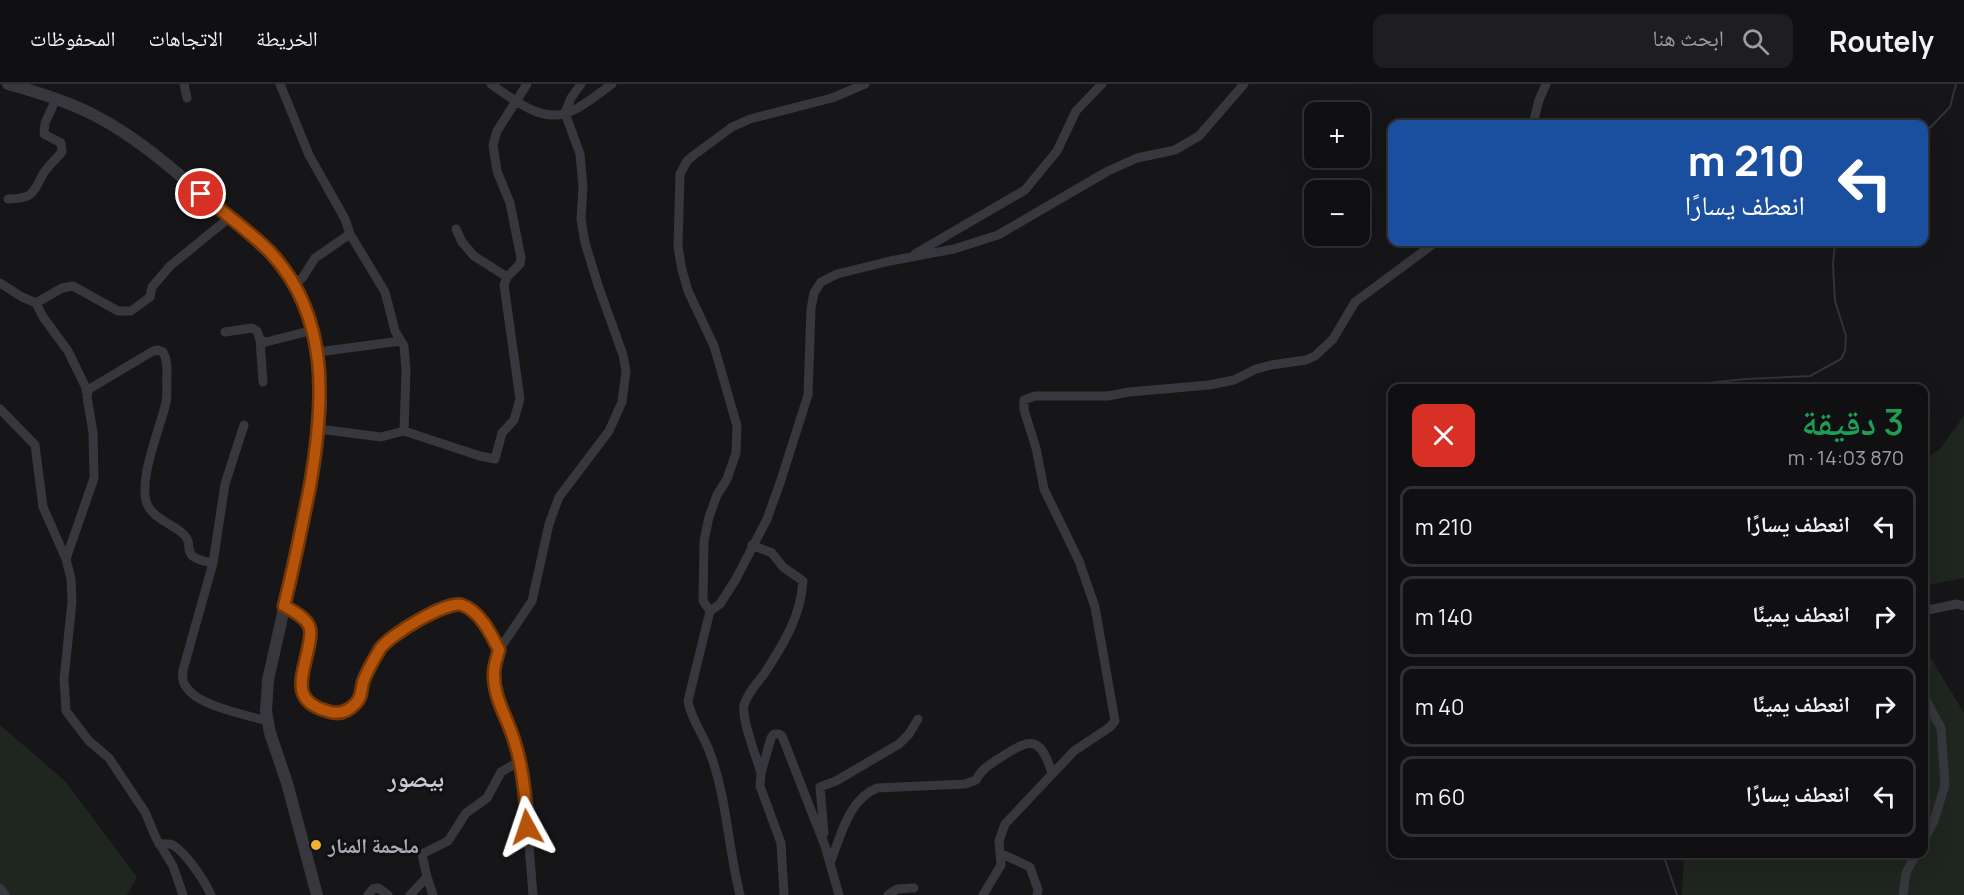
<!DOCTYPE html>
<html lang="ar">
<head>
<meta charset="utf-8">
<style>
	body { margin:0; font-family:Manrope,"Noto Naskh Arabic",sans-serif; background:#1e1e20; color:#f1f3f6; direction:rtl; height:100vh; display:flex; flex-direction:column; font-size:22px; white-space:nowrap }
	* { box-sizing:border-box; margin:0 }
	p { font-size:20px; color:#9c9d9f }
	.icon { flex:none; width:33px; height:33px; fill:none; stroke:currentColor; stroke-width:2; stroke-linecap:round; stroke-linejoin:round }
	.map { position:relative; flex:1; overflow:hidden; direction:ltr }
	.panel { position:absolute; left:1388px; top:300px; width:540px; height:474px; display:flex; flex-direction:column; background:#101012; border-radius:12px; box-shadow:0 6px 24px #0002,0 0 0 2px #303032; direction:rtl }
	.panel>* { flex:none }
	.top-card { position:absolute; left:1388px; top:36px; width:540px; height:126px; border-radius:12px; box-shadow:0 6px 24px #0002,0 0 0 2px #303032; direction:rtl; background:#1a4fa0; color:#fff; overflow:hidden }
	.buttons { position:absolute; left:1304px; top:18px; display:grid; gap:12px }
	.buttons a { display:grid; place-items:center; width:66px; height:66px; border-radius:12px; background:#101012; box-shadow:0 6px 24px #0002,0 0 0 2px #303032; font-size:30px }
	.pin { position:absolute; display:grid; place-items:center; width:51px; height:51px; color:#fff; margin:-26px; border:3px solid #fff; border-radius:50%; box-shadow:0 2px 6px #0007 }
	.me { position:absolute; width:66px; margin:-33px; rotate:355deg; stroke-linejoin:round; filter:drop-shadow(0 0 4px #0008) }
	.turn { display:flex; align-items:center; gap:21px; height:126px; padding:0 24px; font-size:27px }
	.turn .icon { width:78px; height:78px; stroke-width:2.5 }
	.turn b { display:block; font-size:42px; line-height:51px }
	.round { display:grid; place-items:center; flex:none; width:63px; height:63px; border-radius:12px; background:#1e1e20 }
	.head { display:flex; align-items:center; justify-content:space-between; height:102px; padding:0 24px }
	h1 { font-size:36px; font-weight:600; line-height:45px; color:#1e9e55 }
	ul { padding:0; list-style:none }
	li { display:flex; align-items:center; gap:18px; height:81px; margin:0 12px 9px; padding:0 12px; border:3px solid #303032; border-radius:12px }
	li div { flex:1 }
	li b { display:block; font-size:22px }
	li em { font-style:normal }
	header { display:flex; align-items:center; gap:36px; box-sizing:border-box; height:84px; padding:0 30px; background:#101012; border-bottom:2px solid #303032 }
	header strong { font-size:28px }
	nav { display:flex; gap:33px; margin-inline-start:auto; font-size:21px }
	.search { width:420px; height:54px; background:#1e1e20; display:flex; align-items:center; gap:15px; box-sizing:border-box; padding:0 21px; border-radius:12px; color:#9c9d9f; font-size:22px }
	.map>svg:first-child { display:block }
	.green { fill:#1e261f }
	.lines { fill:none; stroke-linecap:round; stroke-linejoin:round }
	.stream { stroke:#2c353c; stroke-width:2 }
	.minor { stroke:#37383d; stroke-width:9 }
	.tertiary { stroke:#37383d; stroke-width:12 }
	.route-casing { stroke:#753606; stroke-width:15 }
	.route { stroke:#b45309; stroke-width:10 }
	.poi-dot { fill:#f2b134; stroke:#111113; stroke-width:2 }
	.labels { text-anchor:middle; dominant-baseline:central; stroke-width:6; stroke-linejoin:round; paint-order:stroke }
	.poi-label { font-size:21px; font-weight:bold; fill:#a8adb8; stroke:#111113; text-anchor:start }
	.quarter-label { font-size:24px; font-weight:bold; fill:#c9ccd4; stroke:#111113 }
</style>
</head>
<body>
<header>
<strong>Routely</strong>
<div class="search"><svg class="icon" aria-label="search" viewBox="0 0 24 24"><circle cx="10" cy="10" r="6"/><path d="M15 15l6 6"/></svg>ابحث هنا</div>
<nav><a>الخريطة</a><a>الاتجاهات</a><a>المحفوظات</a></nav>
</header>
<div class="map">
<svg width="1964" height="811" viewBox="0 0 1964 811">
	<rect width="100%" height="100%" fill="#161618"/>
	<path class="green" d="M1964 332V494L1923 502V376L1940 365Z
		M1923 552 1929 571 1964 629V811H1682L1684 770H1923Z
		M0 641 66 698 137 793 127 811H0Z"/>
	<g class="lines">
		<path class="stream" d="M1923 51 1950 23 1956 0
			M1693 304 1698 300 1746 295 1810 292 1841 275 1845 267 1846 252 1835 217 1833 181 1835 158
			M1663 770 1677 811"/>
		<path class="minor" d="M184 0 187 14
			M280 0 309 71 345 135 350 150 315 174 303 193 295 201
			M491 0C514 16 543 41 572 27 587 20 599 9 612 0
			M1533 40 1539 16 1546 0
			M8 115C33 114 32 111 43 90 48 82 56 75 62 68L61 59 44 50 45 39 56 15
			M456 145 462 158 474 172 507 193
			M915 170 1025 106 1057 67 1076 27 1102 0
			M0 199 22 213 36 219 43 233 68 267 88 308 87 313 93 348 94 394 66 475 43 423 35 361 0 325
			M36 219 62 204 73 202 118 227H131L150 213 152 203 170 182 229 134
			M225 248 252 244 257 247 260 256 266 258 313 246
			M260 256 263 298
			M318 268 401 257
			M86 307 153 267 158 266 163 268C167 275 167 282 167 290 166 299 168 309 166 318 161 343 136 399 148 422 155 435 170 439 181 448 199 462 174 472 213 479
			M244 341 225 400 213 479 183 586C182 593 182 599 187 604 199 622 247 631 267 637
			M319 345 381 353 404 347 406 286 404 262 395 247 385 208 350 150
			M404 347 480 372 495 375 502 349 514 336 520 315 504 201 507 193 520 180 521 174 510 119 497 87 493 61 497 47 527 0
			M752 461 772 469 783 483 803 497C801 532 783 561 764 590 757 599 747 610 744 621 741 634 757 675 761 689
			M66 475 71 495 72 518 64 595 66 627 89 657 109 674 145 728 156 754 173 782 183 811
			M284 522 306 537 310 545 301 601C301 611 306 617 315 623 327 630 342 632 353 622 362 615 360 607 363 598 367 587 374 575 380 565 388 551 448 516 462 521 480 527 491 551 499 566
			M710 527 720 520 736 495 767 435 780 399 808 311 811 225 814 209 821 198 837 190 890 177 954 165 998 151 1108 87 1137 74 1175 66 1199 52 1244 0
			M1923 527 1957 520 1964 522
			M1923 611 1941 644 1945 701 1934 737 1923 757
			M824 749 820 703 836 697 899 660 909 650 918 635
			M159 760C164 760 169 759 173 761 187 770 204 796 211 811
			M1000 769 1030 783 1038 806 1037 811
			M830 779C841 752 848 716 877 704L965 700 976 696C982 684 992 679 1003 672 1033 652 1041 655 1052 689
			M427 793 433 811
			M0 804 5 811
			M368 811 373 805 378 804 388 811
			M410 811 427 793 422 770 448 757 466 729 487 714 501 688 520 677
			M533 811 526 723 520 677 514 655 497 613 494 595 495 581 499 566 532 517 549 440 559 413 609 347 622 318 626 287 623 271 599 204 585 159 581 135 583 103 580 70 565 29 571 14 581 0
			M740 811C728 764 727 714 710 669 704 651 691 636 688 617L710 527 703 517 704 457 709 433 717 411 727 395 736 369 737 342 714 262 688 207 682 186 678 163 680 90 687 77 694 71 732 43 750 35 832 14 865 0
			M784 811 781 759 760 702 761 689 771 654 774 650H779L782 652 825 762 839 811
			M888 811 897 805 914 804
			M983 811 1001 781 999 757 1005 740 1074 667 1110 643 1115 637 1095 523 1079 477 1044 405 1036 364 1024 326V316L1035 312H1108L1129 308 1209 301 1234 296 1256 285 1271 281 1306 276 1315 272 1333 255 1355 218 1436 158
			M1903 811 1906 789 1916 770"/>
		<path class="tertiary" d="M8 0C37 8 67 17 94 31 135 52 172 84 207 115 238 142 272 165 294 200 343 281 314 394 294 480 285 519 277 557 268 596L266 627 270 649 287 699 317 811"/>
	</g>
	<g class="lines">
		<defs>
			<path id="route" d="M201 110C222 128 252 149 271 169 331 234 324 321 310 402 302 442 294 482 284 522 293 527 305 533 309 542 312 548 310 554 309 560 304 590 288 616 327 627 338 631 348 628 356 619 362 613 361 606 363 598 367 587 374 575 380 565 388 552 447 516 462 521 480 527 491 550 499 566 497 574 494 581 494 589 493 613 507 633 514 656 523 683 526 714 527 743"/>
		</defs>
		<use href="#route" class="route-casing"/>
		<use href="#route" class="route"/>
	</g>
	<circle class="poi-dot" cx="316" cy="761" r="6"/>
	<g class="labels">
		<g class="poi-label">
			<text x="328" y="761">ملحمة المنار</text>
		</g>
		<g class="quarter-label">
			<text x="416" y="693">بيصور</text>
		</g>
	</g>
</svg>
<div class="buttons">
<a>+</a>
<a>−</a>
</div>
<div class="pin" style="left:201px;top:110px;background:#d93025"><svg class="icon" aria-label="arrive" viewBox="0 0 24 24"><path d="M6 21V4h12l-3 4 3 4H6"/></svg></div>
<svg class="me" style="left:527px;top:743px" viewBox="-20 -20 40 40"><path d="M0-17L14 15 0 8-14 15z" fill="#b45309" stroke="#fff" stroke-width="4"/></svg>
<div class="top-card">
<div class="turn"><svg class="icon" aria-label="left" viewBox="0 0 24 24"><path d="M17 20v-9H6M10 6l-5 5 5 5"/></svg><div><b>210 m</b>انعطف يسارًا</div></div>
</div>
<section class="panel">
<div class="head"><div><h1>3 دقيقة</h1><p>870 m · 14:03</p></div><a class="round" style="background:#d93025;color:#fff"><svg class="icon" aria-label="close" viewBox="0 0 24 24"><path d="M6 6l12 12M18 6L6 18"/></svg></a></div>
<ul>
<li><svg class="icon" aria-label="left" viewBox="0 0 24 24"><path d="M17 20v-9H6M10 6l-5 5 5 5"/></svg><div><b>انعطف يسارًا</b></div><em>210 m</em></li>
<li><svg class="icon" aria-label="right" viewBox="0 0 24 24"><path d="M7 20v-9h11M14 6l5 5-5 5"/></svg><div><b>انعطف يمينًا</b></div><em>140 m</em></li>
<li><svg class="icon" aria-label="right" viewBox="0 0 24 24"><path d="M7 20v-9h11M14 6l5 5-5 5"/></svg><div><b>انعطف يمينًا</b></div><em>40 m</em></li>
<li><svg class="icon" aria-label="left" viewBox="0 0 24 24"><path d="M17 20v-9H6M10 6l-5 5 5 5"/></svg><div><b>انعطف يسارًا</b></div><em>60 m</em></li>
</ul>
</section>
</div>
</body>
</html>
